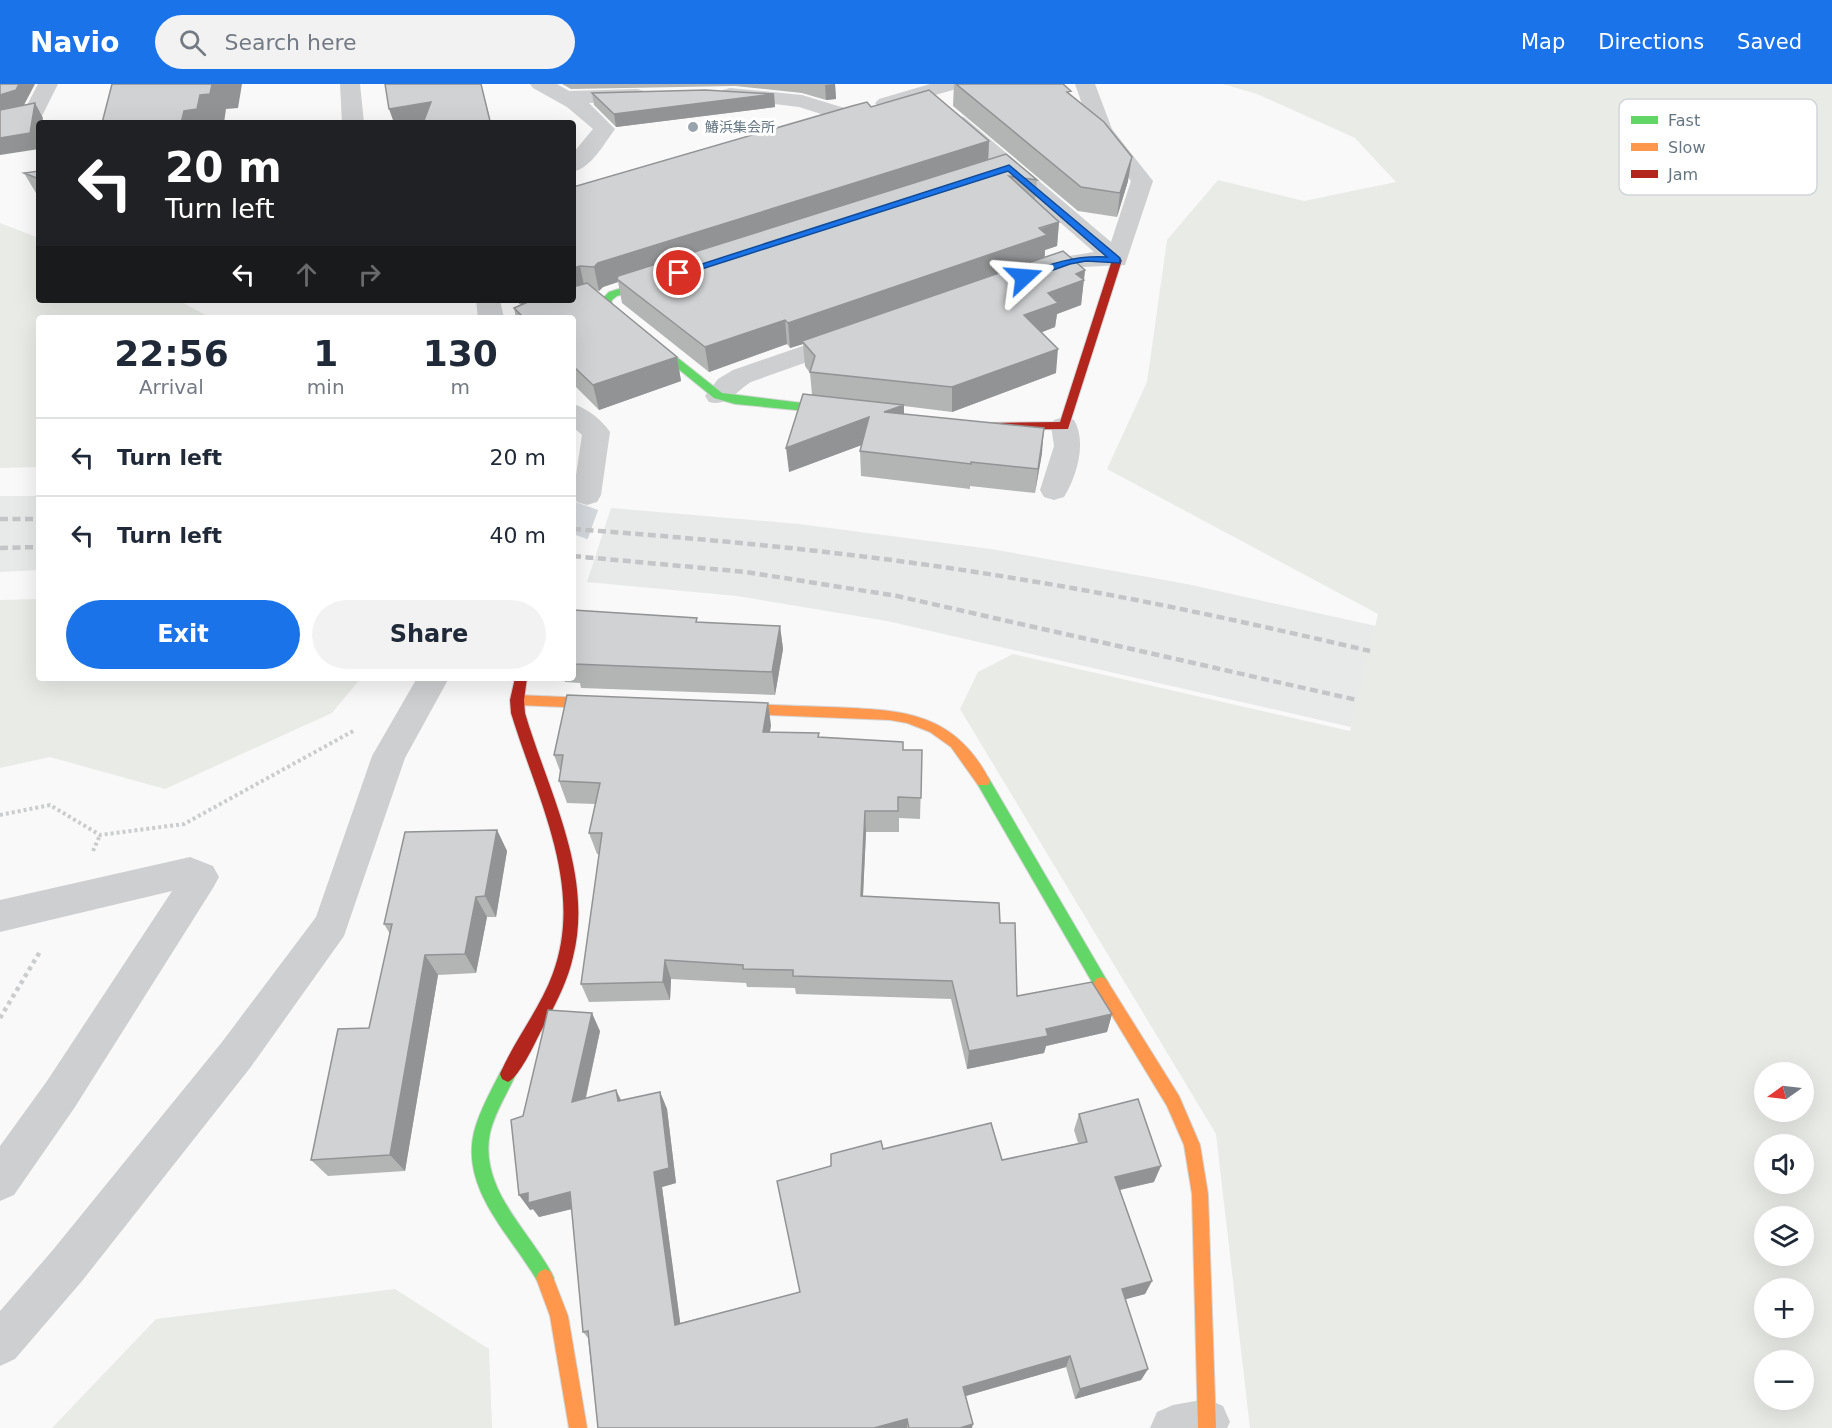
<!DOCTYPE html>
<html lang="en">
<head>
<meta charset="utf-8">
<style>
	body { margin:0; font-family:"DejaVu Sans","Noto Sans JP",sans-serif; background:#f2f2f3; color:#1f2937; height:100vh; display:flex; flex-direction:column; font-size:22px; white-space:nowrap }
	* { box-sizing:border-box; margin:0 }
	p { font-size:20px; color:#747a83 }
	.icon { flex:none; width:33px; height:33px; fill:none; stroke:currentColor; stroke-width:2; stroke-linecap:round; stroke-linejoin:round }
	.map { position:relative; flex:1; overflow:hidden }
	.details { position:absolute; left:36px; top:231px; width:540px; height:366px; display:flex; flex-direction:column; background:#fff; border-radius:6px; box-shadow:0 6px 24px #0002 }
	.details>* { flex:none }
	.top-card { position:absolute; left:36px; top:36px; width:540px; height:183px; border-radius:6px; box-shadow:0 6px 24px #0002; background:#202124; color:#fff; overflow:hidden }
	.needle { width:39px; rotate:256deg }
	.fabs { position:absolute; left:1754px; top:978px; display:grid; gap:12px }
	.fabs a { display:grid; place-items:center; width:60px; height:60px; border-radius:50%; background:#fff; box-shadow:0 6px 24px #0002; font-size:30px }
	.pin { position:absolute; display:grid; place-items:center; width:51px; height:51px; color:#fff; margin:-26px; border:3px solid #fff; border-radius:50%; box-shadow:0 2px 6px #0007 }
	.me { position:absolute; width:66px; margin:-33px; rotate:71deg; stroke-linejoin:round; filter:drop-shadow(0 0 4px #0008) }
	.turn { display:flex; align-items:center; gap:21px; height:126px; padding:0 30px; font-size:27px }
	.turn .icon { width:78px; height:78px; stroke-width:2.5 }
	.turn b { display:block; font-size:42px; line-height:51px }
	.lanes { display:flex; align-items:center; height:57px; padding:0 30px; background:#0003; justify-content:center; gap:30px; direction:ltr }
	.lanes .off { opacity:.35 }
	.eta { display:flex; justify-content:space-evenly; align-items:center; height:102px; text-align:center }
	.eta b { font-size:36px; font-weight:800; line-height:42px }
	.primary-button { display:flex; gap:12px; margin-top:auto; padding:12px 30px }
	.primary-button a { flex:1; height:69px; border-radius:36px; background:#1a73e8; color:#fff; font-size:24px; font-weight:800; line-height:69px; text-align:center }
	.primary-button a+a { background:#f2f2f3; color:#1f2937 }
	ul { padding:0; list-style:none }
	li { display:flex; align-items:center; gap:18px; height:78px; padding:0 30px; border-top:2px solid #e0e1e3 }
	li div { flex:1 }
	li b { display:block; font-size:22px }
	li em { font-style:normal }
	header { display:flex; align-items:center; gap:36px; box-sizing:border-box; height:84px; padding:0 30px; background:#1a73e8; color:#fff }
	header strong { font-size:28px }
	nav { display:flex; gap:33px; margin-inline-start:auto; font-size:21px }
	.search { width:420px; height:54px; background:#f2f2f3; display:flex; align-items:center; gap:15px; box-sizing:border-box; padding:0 21px; border-radius:33px; color:#747a83; font-size:22px }
	.map>svg:first-child { display:block }
	.built { fill:#e8e9e9 }
	.green { fill:#e8ebe6; fill-rule:evenodd }
	.lines { fill:none; stroke-linecap:round; stroke-linejoin:round }
	.street-tunnel { stroke:#d4d8dc; stroke-width:31; stroke-dasharray:31 15; stroke-linecap:butt }
	.fast-casing { stroke:#d5d6d7; stroke-width:2 }
	.slow-casing { stroke:#d5d6d7; stroke-width:2 }
	.jam-casing { stroke:#d5d6d7; stroke-width:2 }
	.path-far1 { stroke:#cbcccd; stroke-width:4; stroke-dasharray:3 3; stroke-linecap:butt }
	.path { stroke:#cbcccd; stroke-width:4.5; stroke-dasharray:4 4; stroke-linecap:butt }
	.street { fill:#cecfd0; fill-rule:evenodd }
	.fast { fill:#63d668; fill-rule:evenodd }
	.slow { fill:#ff974d; fill-rule:evenodd }
	.jam { fill:#b3261e; fill-rule:evenodd }
	.rail { stroke:#c3c5c6; stroke-width:4.5; stroke-dasharray:8 4.5; stroke-linecap:butt }
	.wall { fill:#b3b5b5 }
	.shaded-wall { fill:#929394 }
	.building { fill:#d0d2d3; stroke:#929394; stroke-width:1.5 }
	.route { fill:#1a73e8; stroke:#114b97; stroke-width:1.5 }
	.poi-dot { fill:#99a4ac; stroke:#fff; stroke-width:2 }
	.labels { text-anchor:middle; dominant-baseline:central; stroke-width:6; stroke-linejoin:round; paint-order:stroke }
	.far-poi-label { font-size:14px; fill:#657683; stroke:#fff; text-anchor:start }
	.key { fill:#fff; stroke:#d1d6da; stroke-width:1.5 }
	.key-label { font-size:16px; fill:#657683 }
</style>
</head>
<body>
<header>
<strong>Navio</strong>
<div class="search"><svg class="icon" aria-label="search" viewBox="0 0 24 24"><circle cx="10" cy="10" r="6"/><path d="M15 15l6 6"/></svg>Search here</div>
<nav><a>Map</a><a>Directions</a><a>Saved</a></nav>
</header>
<div class="map">
<svg width="1832" height="1344" viewBox="0 0 1832 1344">
	<rect width="100%" height="100%" fill="#f9f9f9"/>
	<path class="built" d="M0 412H39V486L0 488Z
		M611 424 799 440 991 465 1187 500 1376 542 1351 643 887 537 737 512 587 498Z"/>
	<path class="green" d="M1223 0H1832V1344H1250L1216 1050 960 625 978 588 1013 570 1350 647 1378 530 1107 385 1147 298 1167 156 1218 96 1304 117 1396 98 1355 54 1257 10ZM1764 988H1803V1028H1764ZM1764 1060H1803V1100H1764ZM1764 1132H1803V1172H1764ZM1764 1204H1803V1244H1764ZM1764 1276H1803V1316H1764Z
		M0 139 39 154V216H178L211 234H39V383L0 384Z
		M39 515V594H361L332 629 165 705 50 673 0 684V516Z
		M395 1205 489 1265 492 1344H52L156 1235Z"/>
	<g class="lines">
		<path class="street-tunnel" d="M573 450 587 411"/>
		<defs>
			<path id="fast" d="M662 191 667 194 666 196 617 212 612 216 611 221 722 309 843 324 847 325V331L735 320 714 314 601 222 602 215 609 208Z
				M983 691 988 693 1106 895 1109 900 1106 905 1101 907 1096 905 978 701 976 697 978 693Z
				M508 982 514 985 516 990C507 1010 495 1028 490 1049 479 1104 527 1144 551 1188L554 1194 551 1200 545 1203 539 1200C513 1153 460 1107 474 1048 480 1025 492 1005 502 985Z"/>
			<path id="slow" d="M517 611 611 615 618 620 611 625 517 621 510 616Z
				M723 619C758 620 794 622 829 623 900 626 954 626 990 697L988 701H978L951 663 930 648 907 639 890 636 723 629 716 624Z
				M1101 893 1106 895 1179 1012 1200 1061 1208 1110 1216 1344H1198L1192 1110 1184 1061 1167 1022 1096 905 1093 900 1096 895Z
				M545 1185 551 1188 568 1232 587 1344H569L550 1232 536 1194 539 1188Z"/>
			<path id="jam" d="M1117 173 1122 176 1068 345 983 346 981 343 987 339 1060 338 1112 176Z
				M515 594H527L524 616 525 629C548 707 594 790 573 873 567 900 553 925 540 949 534 961 519 993 508 998L502 995 500 990C515 955 540 925 553 889 585 802 536 712 511 629L510 616Z"/>
		</defs>
		<use href="#fast" class="fast-casing"/>
		<use href="#slow" class="slow-casing"/>
		<use href="#jam" class="jam-casing"/>
		<path class="path-far1" d="M0 731 50 721 100 751 184 740 355 646
			M93 767 100 751"/>
		<path class="path" d="M0 934 41 866"/>
		<path class="street" d="M38 0H58L42 32 0 41V29L26 23Z
			M340 0H360L364 39H342Z
			M530 0H557L569 7 637 5 644 7 647 11 644 15 637 17 589 19 615 45C604 60 592 83 573 88V69L593 45 567 23 533 4Z
			M930 0H963L960 4 886 25 879 23 875 19 879 15Z
			M1075 0H1095L1112 45 1153 97 1125 181 1083 183 1031 197 1022 195 1019 190 1022 185 1063 173 1094 168 945 38 948 33 956 32 964 33 1111 158 1131 97 1091 46Z
			M730 4 802 11 851 26 854 31 851 36 843 37 799 23 723 14 720 10 723 6Z
			M476 216H500L504 234H478Z
			M846 247 855 249 859 255 855 261 751 298C736 307 728 323 709 318L705 312 718 295 733 286Z
			M573 320C587 324 602 336 610 348L601 411 597 418 587 421 577 418 573 411 582 351 573 343Z
			M1064 333 1074 336C1087 358 1077 392 1064 413L1054 416 1044 413 1040 406 1054 362 1051 342 1054 336Z
			M417 594H449L405 674 344 852 250 984 82 1197 15 1275 0 1282V1227L52 1167 222 958 316 833 372 672Z
			M190 773 213 782 219 793 213 804 75 1023 14 1111 0 1117V1062L47 997 172 807 0 848V816Z
			M1207 1315 1223 1322 1230 1338 1227 1344H1150L1157 1328 1173 1321Z"/>
		<use href="#fast" class="fast"/>
		<use href="#slow" class="slow"/>
		<use href="#jam" class="jam"/>
		<path class="rail" d="M0 435H39
			M573 445C722 456 871 470 1019 495 1137 514 1254 540 1370 567
			M0 464 39 463
			M573 472 746 488 897 512 1357 616"/>
	</g>
	<path class="wall" d="M562 0H835L836 15 826 16 802 9 735 2 571 5Z
		M954 0H1063L1128 97 1117 133 1078 127 953 22Z
		M592 9 774 10 775 23 616 43 594 21Z
		M871 23 989 57 988 76 1037 96 1035 116 1059 138 1057 162 1045 166V173L1085 186 1081 221 1057 230 1055 243 1042 248 1056 289 952 328 904 322V330L1042 369 1035 409 970 402V405L861 392 860 367 861 361 789 388 812 311 810 289 805 282 803 260 790 264 787 260 709 288 622 219 618 198 603 203 599 207 596 206 677 273 681 297 599 326 573 300V234H516L514 224 520 221 517 216H573V103Z
		M39 87V114L24 89Z
		M573 526 697 534V538L780 542 783 565 775 611 581 604 580 599 565 598 563 594H573Z
		M771 641 770 648 819 653 903 666H922L920 735 899 734V748H866L863 812 1000 839 1017 912 1112 930 1107 948 1046 962 1044 969 967 985 951 915 796 910 795 904 747 903 746 899 671 895 670 916 589 918 581 900 599 770H597L589 749 595 720 567 719 559 697 560 687 554 671Z
		M497 746 507 767 496 833H487L476 889 438 891 405 1087 328 1092 311 1076 369 944 390 850 384 840Z
		M600 947 586 1014 621 1017 660 1008 667 1025 676 1099 662 1103 680 1239 800 1208 831 1082 883 1065 1002 1076 1078 1059 1074 1046 1079 1030 1154 1098 1120 1106 1152 1197 1145 1210 1125 1215 1148 1285 1141 1296 1075 1315 1066 1283 966 1312 972 1344H598L588 1254 583 1248 572 1125 539 1133 533 1125 530 1126 523 1032Z"/>
	<path class="shaded-wall" d="M19 0H35L24 21 0 28V11Z
		M212 0H242L238 24 226 25 224 39H181L184 27Z
		M481 0 491 39H471Z
		M835 0 836 15 826 16 825 1Z
		M774 10 775 23 616 43 614 30Z
		M431 18 436 37 423 39H394L389 25Z
		M35 19 43 34 42 39H39V65L0 71V54Z
		M989 57 988 80 617 195 618 198 603 203 599 207 594 183 598 179Z
		M1132 73 1128 97 1117 133 1120 109Z
		M1059 138 1057 162 1045 166 1044 176 802 257 803 260 790 264 788 239Z
		M580 182 585 206 573 209V184Z
		M1085 186 1081 221 1057 230 1055 243 1022 256 1024 231 1048 209 1076 190Z
		M520 216H524L526 223 522 224Z
		M785 236 787 260 709 288 705 263Z
		M1058 265 1056 289 952 328V303Z
		M677 273 681 297 599 326 593 301Z
		M904 321V345L884 328Z
		M869 333 870 358 789 388 786 364Z
		M1044 344 1042 369 1035 409 1038 385Z
		M780 542 783 565 775 611 772 588Z
		M768 619 771 641 766 670 763 648Z
		M865 727 866 748 862 832 861 812Z
		M497 746 507 767 496 833 485 812Z
		M476 813 487 833 476 889 465 870Z
		M425 871 438 891 405 1087 390 1071Z
		M665 876 671 895 670 916 663 898Z
		M592 929 600 947 581 1035 572 1018Z
		M1112 930 1107 948 1046 962 1044 969 967 985 969 967 1046 945Z
		M616 1006 624 1022 618 1017Z
		M660 1008 667 1025 676 1099 662 1103 682 1252 675 1241 654 1088Z
		M1161 1082 1154 1098 1110 1108 1115 1093Z
		M570 1108 580 1123 539 1133 533 1125 530 1126 519 1111 528 1109Z
		M1152 1197 1145 1210 1116 1218 1122 1205Z
		M1070 1272 1066 1283 962 1313 963 1303Z
		M1148 1285 1141 1296 1075 1315 1080 1305Z
		M907 1335V1344H874Z
		M973 1340 972 1344H960Z"/>
	<path class="building" d="M0 0H19L16 6 0 11Z
		M112 0H212L210 10 200 11 197 25 184 27 181 39H102Z
		M385 0H481L490 37 471 39H423L431 18 389 25Z
		M956 0H1063L1071 7 1067 8 1104 38 1132 73 1120 109 1081 103Z
		M705 6 774 10 614 30 592 9Z
		M929 6 989 57 598 179 594 183 580 182 573 184V103L852 22 867 18 871 23Z
		M35 19 30 49 0 54V26Z
		M1006 70 1037 96 1009 92 1059 138 1039 144 1047 151 788 239 785 236 705 263 617 195 618 192Z
		M39 87V95L24 89Z
		M1063 167 1085 186 1076 190 1084 196 1048 209 1058 219 1024 231 1058 265 952 303 810 288 815 272 802 257Z
		M587 199 677 273 593 301 573 282V234H524L514 224 528 218 526 216H573V203Z
		M803 310 904 321 884 328 1044 344 1038 385 971 378V380L860 367 869 333 786 364Z
		M573 526 697 534 696 538 780 542 772 588 574 580 575 576H573Z
		M567 611 768 619 763 648 819 649 818 653 903 658V666H922L921 714 898 713V727H865L861 812 999 819 1000 839H1015L1017 912 1092 898 1112 930 1046 945 1048 952 969 967 952 897 793 892V886L743 885V881L665 876 663 898 581 900 602 749H589L600 699 559 697 563 671H554Z
		M497 746 485 812 476 813 465 870 425 871 390 1071 311 1076 338 945 369 944 392 840H384L405 748Z
		M548 926 592 929 572 1018 616 1006 618 1017 660 1008 669 1084 654 1088 675 1241 800 1208 777 1097 831 1082V1070L881 1057 883 1065 991 1039 1002 1076 1087 1058 1079 1030 1138 1015 1161 1082 1115 1093 1152 1197 1122 1205 1148 1285 1080 1305 1070 1272 963 1303 973 1340 960 1344H909L907 1335 874 1344H598L588 1247 583 1248 570 1108 528 1119V1109L519 1111 511 1036 523 1032Z"/>
	<path class="route" d="M1009 81 1120 174V179L1086 177 1070 180 1028 195H1021V191C1050 180 1075 171 1107 173L1008 87 683 191 674 189Z"/>
	<circle class="poi-dot" cx="693" cy="43" r="6"/>
	<g class="labels">
		<g class="far-poi-label">
			<text x="705" y="43">鰆浜集会所</text>
		</g>
	</g>
	<rect x="1619" y="15" width="198" height="96" rx="9" class="key"/>
	<rect x="1631" y="32" width="27" height="8" fill="#63d668"/>
	<rect x="1631" y="59" width="27" height="8" fill="#ff974d"/>
	<rect x="1631" y="86" width="27" height="8" fill="#b3261e"/>
	<g class="key-label">
		<text x="1668" y="42">Fast</text>
		<text x="1668" y="69">Slow</text>
		<text x="1668" y="96">Jam</text>
	</g>
</svg>
<div class="fabs">
<a><svg class="needle" viewBox="-14 -14 28 28"><path d="M0-13l5 13h-10z" fill="#e53935"/><path d="M0 13l5-13h-10z" fill="#747a83"/></svg></a>
<a><svg class="icon" aria-label="sound" viewBox="0 0 24 24"><path d="M4 9h4l5-4v14l-5-4H4zM17 9q2 3 0 6"/></svg></a>
<a><svg class="icon" aria-label="layers" viewBox="0 0 24 24"><path d="M12 4l9 5-9 5-9-5zM3 14l9 5 9-5"/></svg></a>
<a>+</a>
<a>−</a>
</div>
<div class="pin" style="left:679px;top:189px;background:#d93025"><svg class="icon" aria-label="arrive" viewBox="0 0 24 24"><path d="M6 21V4h12l-3 4 3 4H6"/></svg></div>
<svg class="me" style="left:1024px;top:193px" viewBox="-20 -20 40 40"><path d="M0-17L14 15 0 8-14 15z" fill="#1a73e8" stroke="#fff" stroke-width="4"/></svg>
<div class="top-card">
<div class="turn"><svg class="icon" aria-label="left" viewBox="0 0 24 24"><path d="M17 20v-9H6M10 6l-5 5 5 5"/></svg><div><b>20 m</b>Turn left</div></div>
<div class="lanes"><svg class="icon" aria-label="left" viewBox="0 0 24 24"><path d="M17 20v-9H6M10 6l-5 5 5 5"/></svg><svg class="icon off" aria-label="ahead" viewBox="0 0 24 24"><path d="M12 20V5M6 11l6-6 6 6"/></svg><svg class="icon off" aria-label="right" viewBox="0 0 24 24"><path d="M7 20v-9h11M14 6l5 5-5 5"/></svg></div>
</div>
<section class="details">
<div class="eta">
<div><b>22:56</b><p>Arrival</p></div>
<div><b>1</b><p>min</p></div>
<div><b>130</b><p>m</p></div>
</div>
<ul>
<li><svg class="icon" aria-label="left" viewBox="0 0 24 24"><path d="M17 20v-9H6M10 6l-5 5 5 5"/></svg><div><b>Turn left</b></div><em>20 m</em></li>
<li><svg class="icon" aria-label="left" viewBox="0 0 24 24"><path d="M17 20v-9H6M10 6l-5 5 5 5"/></svg><div><b>Turn left</b></div><em>40 m</em></li>
</ul>
<div class="primary-button"><a>Exit</a><a>Share</a></div>
</section>
</div>
</body>
</html>
